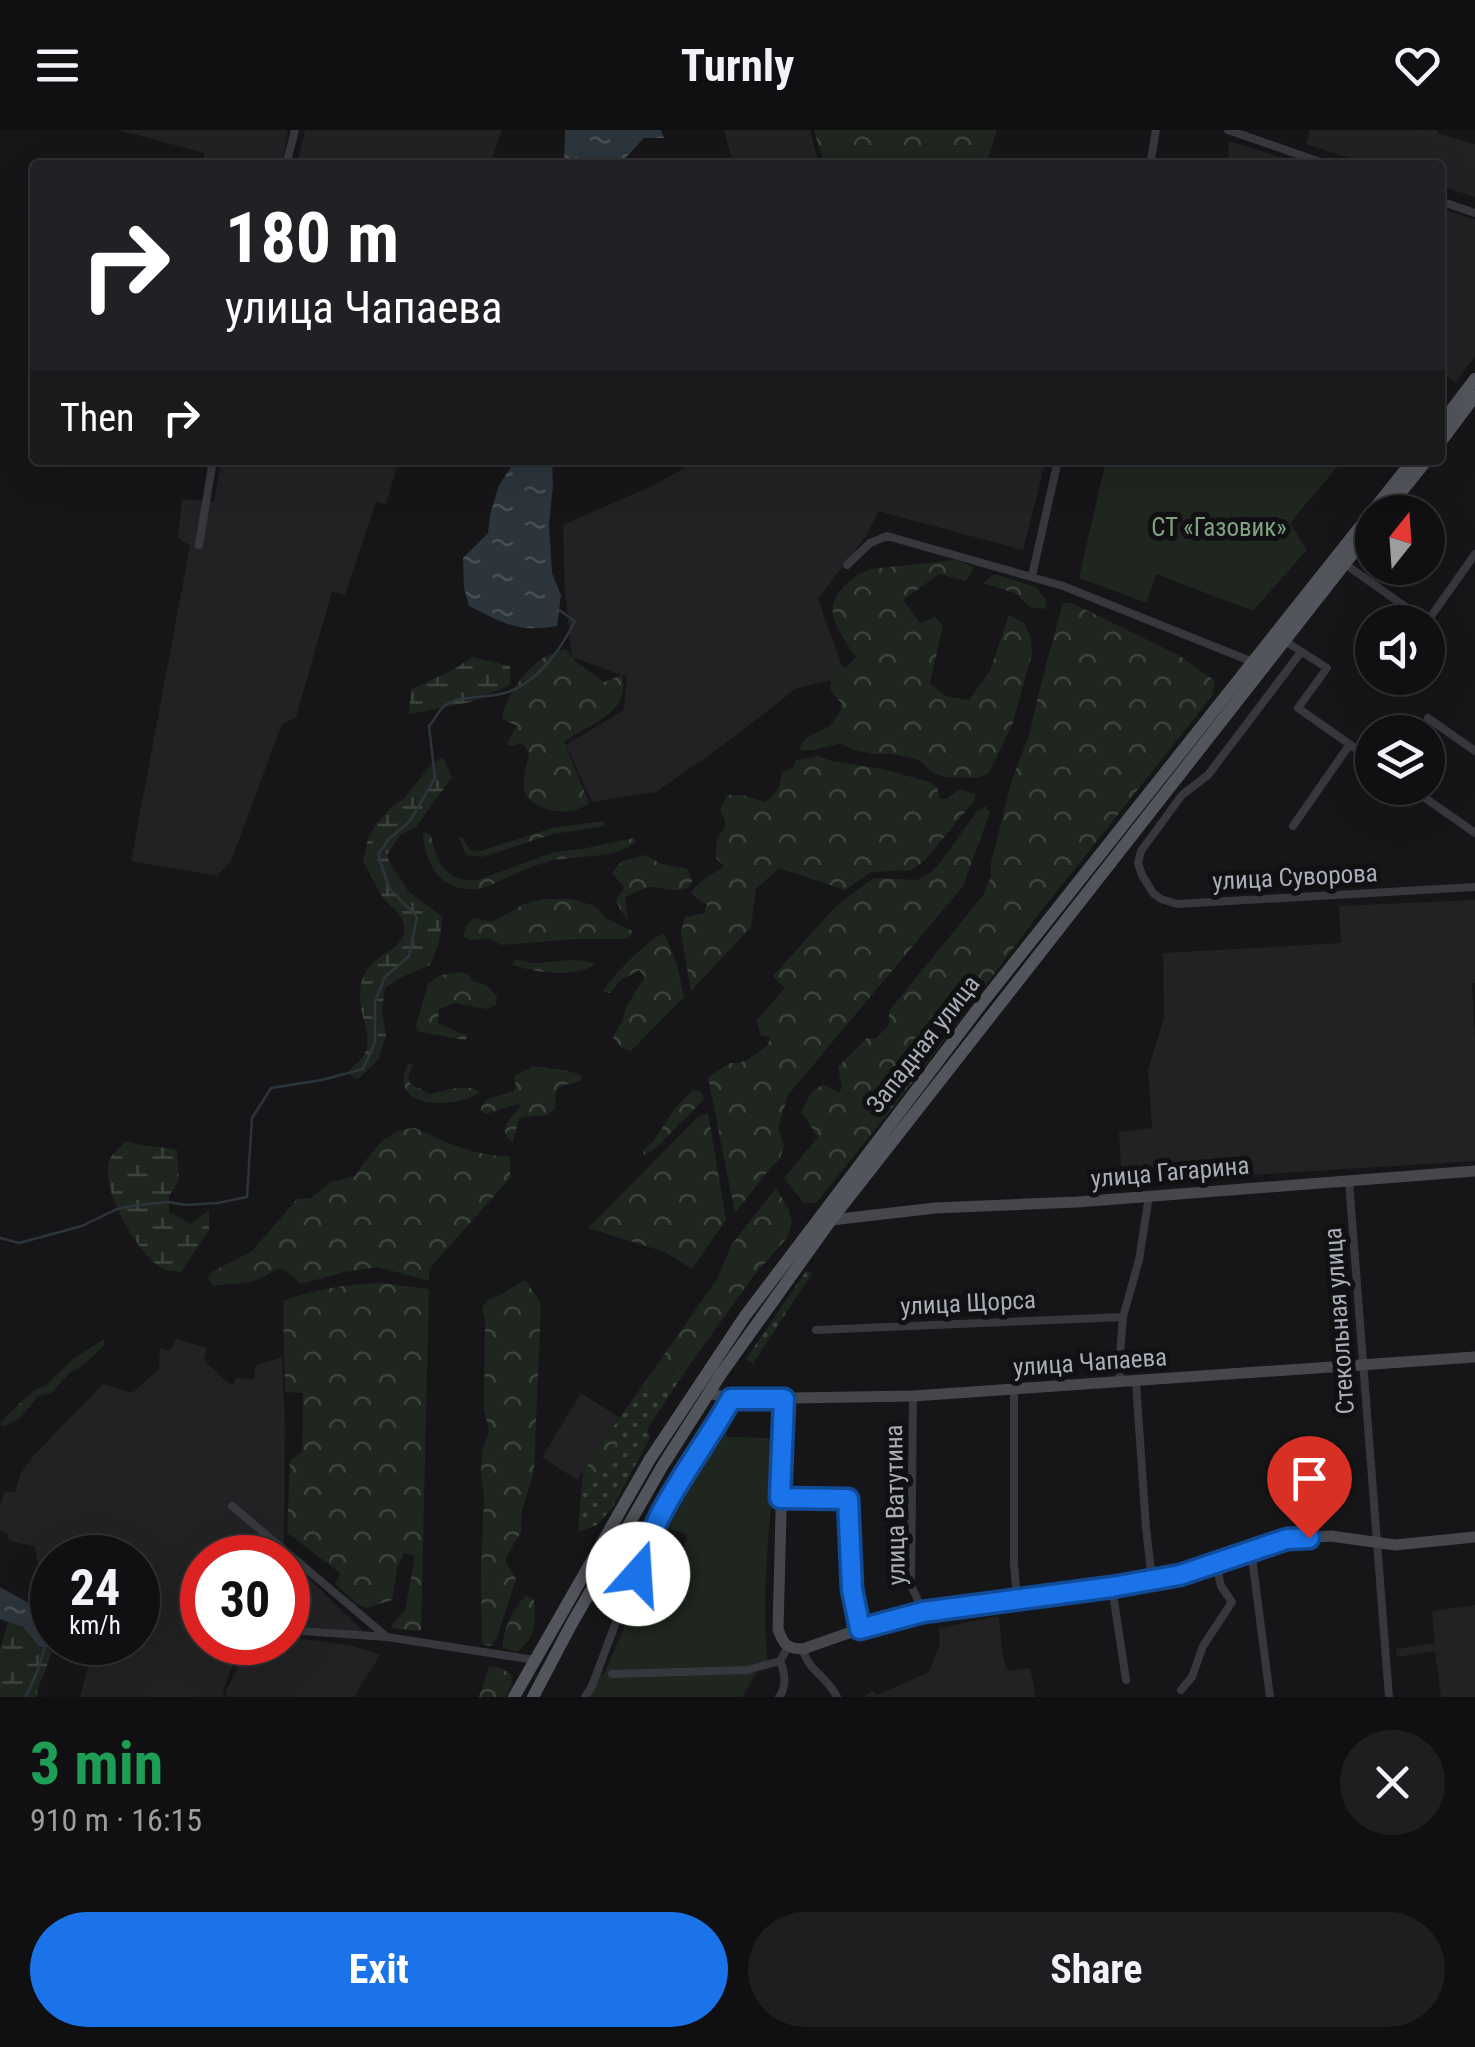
<!DOCTYPE html>
<html lang="en">
<head>
<meta charset="utf-8">
<style>
	body { margin:0; font-family:"Roboto Condensed",sans-serif; background:#1e1e20; color:#f1f3f6; height:100vh; display:flex; flex-direction:column; font-size:38px; white-space:nowrap }
	* { box-sizing:border-box; margin:0 }
	p { font-size:32px; color:#9c9d9f }
	.icon { flex:none; width:55px; height:55px; fill:none; stroke:currentColor; stroke-width:2; stroke-linecap:round; stroke-linejoin:round }
	.map { position:relative; height:1567px; overflow:hidden }
	.side { display:flex; flex-direction:column; background:#101012; flex:1 }
	.side>* { flex:none }
	.guide { position:absolute; left:30px; top:30px; width:1415px; height:305px; border-radius:10px; box-shadow:0 10px 40px #0002,0 0 0 2px #303032; background:#202124; color:#fff; overflow:hidden }
	.needle { width:65px; rotate:17deg }
	.buttons { position:absolute; left:1355px; top:365px; display:grid; gap:20px }
	.buttons a { display:grid; place-items:center; width:90px; height:90px; border-radius:50%; background:#101012; box-shadow:0 10px 40px #0002,0 0 0 2px #303032; font-size:50px }
	.speed { position:absolute; left:30px; top:1405px; display:flex; gap:20px; font-size:50px; font-weight:700; text-align:center }
	.speed>* { display:grid; place-content:center; width:130px; height:130px; border-radius:50%; background:#101012; box-shadow:0 10px 40px #0002,0 0 0 2px #303032; line-height:1 }
	.speed small { font-size:25px; font-weight:400 }
	.speed .limit { border:15px solid #d22; background:#fff; color:#111 }
	.pin { position:absolute; display:grid; place-items:center; width:85px; height:85px; color:#fff; margin:-102px -42px; border-radius:50% 50% 50% 0; rotate:-45deg; box-shadow:0 0 10px #0007 }
	.pin .icon { rotate:45deg }
	.me { position:absolute; width:110px; margin:-55px; rotate:19deg; stroke-linejoin:round; filter:drop-shadow(0 0 8px #0008) }
	.turn { display:flex; align-items:center; gap:35px; height:210px; padding:0 30px; font-size:45px }
	.turn .icon { width:130px; height:130px; stroke-width:2.5 }
	.turn b { display:block; font-size:70px; line-height:85px }
	.then { display:flex; align-items:center; height:95px; padding:0 30px; background:#0003; gap:20px; font-size:38px }
	.round { display:grid; place-items:center; flex:none; width:105px; height:105px; border-radius:52px; background:#1e1e20 }
	.summary { display:flex; align-items:center; justify-content:space-between; height:170px; padding:0 30px }
	h1 { font-size:60px; font-weight:700; line-height:75px; color:#1e9e55 }
	.cta { display:flex; gap:20px; margin-top:auto; padding:20px 30px }
	.cta a { flex:1; height:115px; border-radius:60px; background:#1a73e8; color:#fff; font-size:40px; font-weight:700; line-height:115px; text-align:center }
	.cta a+a { background:#1e1e20; color:#f1f3f6 }
	header { display:flex; justify-content:space-between; align-items:center; height:130px; padding:0 30px; background:#101012; font-size:45px; font-weight:700 }
	.map>svg:first-child { display:block }
	.built { fill:#222225 }
	.grass { fill:url(#grass-dots) }
	.forest { fill:url(#forest-crowns) }
	.wetland { fill:url(#wetland-marsh) }
	.garden { fill:#1e261f }
	.water { fill:url(#water-ripples) }
	.lines { fill:none; stroke-linecap:round; stroke-linejoin:round }
	.stream { stroke:#2c353c; stroke-width:2.5 }
	.street { stroke:#37383d; stroke-width:8 }
	.secondary { stroke:#45474d; stroke-width:11 }
	.primary { stroke:#53555c; stroke-width:12 }
	.route-casing { stroke:#114b97; stroke-width:25 }
	.route { stroke:#1a73e8; stroke-width:18 }
	.labels { text-anchor:middle; dominant-baseline:central; stroke-width:10; stroke-linejoin:round; paint-order:stroke }
	.park-label { font-size:25px; fill:#7fa381; stroke:#111113 }
	.street-label { font-size:25px; fill:#a8adb8; stroke:#111113 }
</style>
</head>
<body>
<header><svg class="icon" aria-label="menu" viewBox="0 0 24 24"><path d="M4 6h16M4 12h16M4 18h16"/></svg>Turnly<svg class="icon" aria-label="heart" viewBox="0 0 24 24"><path d="M12 20l-8-8c-3-5 5-10 8-4 3-6 11-1 8 4z"/></svg></header>
<div class="map">
<svg width="1475" height="1567" viewBox="0 0 1475 1567">
	<defs>
		<pattern id="grass-dots" width="8" height="8" patternUnits="userSpaceOnUse" patternTransform="scale(2.5)"><rect width="8" height="8" fill="#1e261f"/><path d="M2 2h.1M6 6h.1" fill="none" stroke="#3c433d" stroke-width="1.8" stroke-linecap="round"/></pattern>
		<pattern id="forest-crowns" width="20" height="18" patternUnits="userSpaceOnUse" patternTransform="scale(2.5)"><rect width="20" height="18" fill="#1e261f"/><path d="M2 6a3 3 0 1 1 6 0M12 15a3 3 0 1 1 6 0" fill="none" stroke="#3c433d"/></pattern>
		<pattern id="wetland-marsh" width="20" height="14" patternUnits="userSpaceOnUse" patternTransform="scale(2.5)"><rect width="20" height="14" fill="#1e261f"/><path d="M1 5h8M5 5V1M11 12h8M15 12V8" fill="none" stroke="#3c433d"/></pattern>
		<pattern id="water-ripples" width="26" height="14" patternUnits="userSpaceOnUse" patternTransform="scale(2.5)"><rect width="26" height="14" fill="#2c353c"/><path d="M2 4q2-2 4 0t4 0M15 11q2-2 4 0t4 0" fill="none" stroke="#485056"/></pattern>
	</defs>
	<rect width="100%" height="100%" fill="#161618"/>
	<path class="built" d="M119 0H288L282 35H204V23Z
		M305 0H502L490 35H297Z
		M724 0H810L819 35H717L732 30Z
		M1310 0H1438V4L1475 14V67L1440 56V35H1372L1306 14Z
		M1229 11 1305 35H1228Z
		M1440 78 1475 90V226L1455 253 1440 240Z
		M221 330H399L386 374 376 372 345 465 332 462 296 587 282 594 231 731 217 746 131 731 190 416 178 408 182 369 214 372Z
		M699 330H1046L1023 420 878 381 868 403 818 469 846 547 797 558 723 615 656 662 592 672 566 615 624 580 627 547 572 527 565 464 563 395 654 355Z
		M1475 770V853L1472 854 1475 909V1031L1122 1053 1119 1002 1152 998 1148 940 1164 887 1163 823 1341 813 1339 776Z
		M176 1209 207 1218 204 1230 228 1253 234 1255 236 1248 254 1249 255 1236 282 1227 285 1295 284 1424 364 1502 288 1495V1428H202V1512L241 1513 223 1561 225 1567H80L88 1537 84 1513 138 1512V1428H52V1455L40 1448 35 1417 8 1410V1404L0 1401V1375L5 1361 15 1362 21 1343 34 1325 103 1254 132 1263 159 1239 160 1218 170 1221Z
		M581 1263 619 1287 577 1350 542 1327Z
		M1475 1475V1567H1441L1435 1521 1397 1527 1396 1519 1435 1513 1432 1481Z
		M999 1486 1003 1528 1008 1541 1030 1538 1036 1567H863L872 1561 877 1565 929 1542 940 1514 939 1498Z
		M288 1507 350 1515 380 1525 354 1567H228L225 1562 252 1513 288 1512Z"/>
	<path class="grass" d="M806 1141 812 1143 753 1234 746 1229Z
		M678 1236 686 1240 647 1299 650 1308 612 1378 597 1395 578 1402 581 1363 620 1309 610 1301 638 1262 655 1263Z"/>
	<path class="forest" d="M814 0H997L986 35H824Z
		M956 430 974 437 966 451 939 444 903 470 920 493 935 487 943 496 930 553 945 566 969 570 990 541 1009 485 1024 493 1031 508 1032 524 1012 595 989 643 978 648 946 647 934 644 919 630 894 624H874L854 620 840 613 814 620 801 621 800 617 806 608 830 596 841 580V573L830 559 833 540 848 536 856 527C849 517 835 496 833 485 830 463 853 445 871 439Z
		M994 444 1036 457 1046 470 1045 479 1030 477 1015 463 983 453Z
		M1063 473H1072L1180 526 1215 551 1212 566 1042 780 906 961 816 1073H804L784 1048 818 1007 801 982 811 963 823 954 839 963 842 957 838 937 867 908 875 909 889 895V881L984 764 991 746V733L1011 653 1029 605 1043 546Z
		M566 519 576 532 604 552 622 545C631 585 589 593 564 612L589 673C572 687 535 683 525 663 521 652 527 634 529 623L522 613 513 616 506 615 517 596 502 589C504 570 526 537 543 528 549 524 559 521 566 519Z
		M818 626 832 631 883 639 929 652 937 657 940 669H947L959 659 975 664 974 671 925 730 912 740 871 742 845 760 779 738 756 759 751 797 691 861 681 803 685 787 705 783 707 774 701 772 691 763 699 753 724 736 716 728 717 707 725 698V691L720 680 727 665H741L765 672C778 664 780 656 782 642L793 638 796 630Z
		M985 676 990 682 963 756 788 965 778 998 784 1015 780 1029 771 1037 735 1083 708 947 730 933C746 935 756 924 768 915L770 907 761 906 756 891 785 858 773 846 837 775 874 748 917 750 929 744 940 733 977 681Z
		M603 691 606 696 553 704 482 727 466 725 459 708 462 707 470 720 481 721 552 698Z
		M426 702 431 706C436 733 447 753 478 750L554 722 582 719 634 708 636 711C623 728 575 726 554 730 528 736 504 750 480 759 442 762 429 741 423 707V704Z
		M645 725 662 734 688 739 692 751 688 758C672 763 665 757 651 757 642 758 632 764 625 768L628 789 621 781 616 770 624 757 612 743 622 731Z
		M543 769H571L595 776 606 788 632 801V805L625 809H575L501 815 489 808 470 810 463 807 466 796 473 788 492 792 524 774Z
		M664 803 677 835 684 867 631 921 621 918 613 907 623 889 626 877 645 847 639 840 621 850 610 863 603 862C611 846 649 809 664 803Z
		M515 829C522 830 531 834 539 833 557 832 578 827 595 834 574 849 536 842 512 835Z
		M460 842 469 845 472 851 486 855 497 866 496 875 487 879 454 873 439 879 438 893 468 906 465 910 419 902 416 896 428 853 441 845Z
		M408 934H413L408 947 410 953 429 964C445 961 467 952 480 962 459 979 385 981 408 934Z
		M533 936 565 940 582 945 581 951C562 956 552 954 556 977L549 985 522 987 518 991 513 1013C494 997 513 988 521 976L517 974 486 984 481 981V977L488 969 514 961 516 957 514 946Z
		M694 959 702 963 704 969 655 1019 644 1025 643 1021 654 1010 676 977Z
		M708 983 726 1090 692 1139 665 1122 588 1098 699 986Z
		M415 998C445 1012 476 1027 510 1026V1048L429 1139V1151L378 1137 344 1142 301 1154C273 1127 280 1143 253 1151 241 1154 225 1154 213 1156L208 1148 212 1142 252 1121 297 1069 311 1068 331 1052 355 1046C372 1022 384 1000 415 998Z
		M776 1058 788 1078 792 1092 787 1108 755 1144 686 1240 677 1236 655 1263 638 1262 717 1149 732 1114Z
		M526 1150C530 1159 537 1165 541 1174L534 1341 522 1381 521 1402 506 1427V1433L516 1449 497 1507 491 1516 482 1514 481 1441 484 1367 481 1342 482 1322 489 1301 484 1279 485 1192 482 1178 488 1169C499 1168 514 1155 526 1150Z
		M381 1153 429 1159 421 1501 391 1498 396 1489 405 1481 415 1426 404 1423 397 1439 392 1470 366 1478 357 1474 335 1454 340 1443 287 1403 290 1331 302 1322 303 1263 285 1262 283 1171C315 1159 347 1154 381 1153Z
		M104 1209 105 1215 81 1237 70 1243 51 1263 38 1266 21 1287 5 1296 0 1295 6 1286 36 1259 45 1256 73 1229Z
		M610 1301 620 1309 581 1363 583 1342Z
		M526 1465 534 1470C536 1492 536 1508 517 1522L503 1518C502 1500 514 1478 526 1465Z
		M489 1536 503 1539 511 1544 512 1554 506 1567H479Z"/>
	<path class="wetland" d="M472 527 510 536V555L471 572 409 584 411 559 453 540Z
		M443 627 452 647 416 697 400 705 386 726 408 761 443 787 438 816 430 835 402 847 385 858 382 880 386 905 379 929 358 949 351 946 350 939C354 935 359 932 362 928 382 903 339 867 374 832 384 821 406 816 404 797 403 783 389 777 382 766 375 755 370 742 363 731L368 709 375 696 392 676 404 669 431 634Z
		M126 1011C143 1017 160 1016 177 1020L179 1050 169 1066V1082L191 1094 209 1080V1100L181 1142C178 1141 168 1141 165 1140 139 1127 98 1058 110 1029 113 1023 121 1016 126 1011Z
		M8 1492 23 1497 49 1516 53 1513C52 1531 40 1547 36 1567H0V1519Z"/>
	<path class="garden" d="M1106 330H1343L1290 393 1307 420 1253 481 1156 444 1147 473 1079 448Z
		M721 1293 726 1294 727 1307 777 1308C771 1384 760 1461 768 1538L758 1540 743 1567H585L592 1545 604 1544 632 1479 671 1480 687 1404 668 1399 685 1354Z"/>
	<path class="water" d="M565 0H661L664 8H644L619 35H564Z
		M516 330H552L553 356 549 394 552 443 561 465 557 496C518 503 503 493 469 476L464 458 463 428 488 403 490 385 499 355Z
		M0 1457 46 1483 52 1494 53 1513 45 1517H40L23 1497 0 1489Z"/>
	<g class="lines">
		<path class="stream" d="M0 1108 19 1113 82 1096 117 1079 138 1075 169 1072 185 1075 218 1073 247 1067 252 988 271 958 322 950 363 939 375 912V871L385 847 409 826 417 787 389 758 378 724 389 709 410 691 435 648 429 596C434 591 438 582 443 577 458 564 486 569 505 563 537 554 561 519 575 491L559 480
			M26 1567 39 1537 45 1517"/>
		<path class="street" d="M1228 0 1329 35
			M286 35 295 0
			M1150 35 1156 0
			M1440 71 1475 83
			M199 415 213 330
			M1345 434 1427 492 1475 424
			M847 435 870 413 887 406 1063 456 1253 532
			M1032 446 1058 330
			M1285 511 1327 538 1298 578 1372 630
			M1301 522 1208 645 1182 665 1141 721 1138 733 1142 745 1153 763 1161 769 1177 774 1475 757
			M1428 588 1475 621
			M1411 658 1475 703
			M1293 696 1350 614
			M1349 1051 1389 1567
			M816 1200 1123 1187
			M1121 1252 1119 1236 1123 1187 1139 1130 1149 1066
			M1136 1252 1146 1398 1152 1450
			M1014 1260V1434L1017 1469
			M913 1266 911 1455 923 1482
			M780 1368 848 1369 852 1459 860 1499
			M232 1376 387 1507 535 1530
			M1251 1420 1270 1567
			M1112 1457 1126 1550
			M288 1500 387 1507
			M803 1519C806 1539 829 1548 837 1567
			M612 1544 747 1540 780 1531 788 1517
			M1181 1560 1192 1547 1203 1516 1232 1472 1221 1456 1216 1433
			M585 1567 592 1556 622 1476 638 1444 644 1419 659 1386 731 1269
			M779 1567C787 1557 785 1542 780 1531"/>
		<path class="secondary" d="M831 1090 935 1078 1077 1072 1475 1041
			M709 1263 731 1269 913 1266 1475 1227
			M784 1269 778 1499C783 1514 787 1519 803 1519L860 1499 923 1482 1112 1457 1180 1445 1287 1409 1331 1406 1395 1415 1475 1407"/>
		<path class="primary" d="M1440 295 1475 249
			M1440 313 1475 266
			M1385 382 1427 330
			M514 1567 650 1329 745 1186 983 872 1413 330
			M533 1567 571 1495 663 1335 721 1244 831 1090 1372 399"/>
	</g>
	<g class="lines">
		<defs>
			<path id="route" d="M638 1444C652 1381 700 1325 731 1269H784L780 1368 848 1369 852 1459 860 1499 923 1482 1112 1457 1180 1445 1287 1409 1309 1408"/>
		</defs>
		<use href="#route" class="route-casing"/>
		<use href="#route" class="route"/>
	</g>
	<g class="labels">
		<g class="park-label">
			<text x="1219" y="397">СТ «Газовик»</text>
		</g>
		<g class="street-label">
			<text transform="translate(1295 747) rotate(-3)">улица Суворова</text>
			<text transform="translate(923 914) rotate(-52)">Западная улица</text>
			<text transform="translate(1170 1042) rotate(-5)">улица Гагарина</text>
			<text transform="translate(968 1173) rotate(-3)">улица Щорса</text>
			<text transform="translate(1339 1191) rotate(-94)">Стекольная улица</text>
			<text transform="translate(1090 1232) rotate(-4)">улица Чапаева</text>
			<text transform="translate(895 1375) rotate(-91)">улица Ватутина</text>
		</g>
	</g>
</svg>
<div class="buttons">
<a><svg class="needle" viewBox="-14 -14 28 28"><path d="M0-13l5 13h-10z" fill="#e53935"/><path d="M0 13l5-13h-10z" fill="#9c9d9f"/></svg></a>
<a><svg class="icon" aria-label="sound" viewBox="0 0 24 24"><path d="M4 9h4l5-4v14l-5-4H4zM17 9q2 3 0 6"/></svg></a>
<a><svg class="icon" aria-label="layers" viewBox="0 0 24 24"><path d="M12 4l9 5-9 5-9-5zM3 14l9 5 9-5"/></svg></a>
</div>
<div class="speed"><div>24<small>km/h</small></div><div class="limit">30</div></div>
<div class="pin" style="left:1309px;top:1408px;background:#d93025"><svg class="icon" aria-label="arrive" viewBox="0 0 24 24"><path d="M6 21V4h12l-3 4 3 4H6"/></svg></div>
<svg class="me" style="left:638px;top:1444px" viewBox="-20 -20 40 40"><circle r="19" fill="#fff"/><path d="M0-13L10 11 0 6-10 11z" fill="#1a73e8"/></svg>
<div class="guide">
<div class="turn"><svg class="icon" aria-label="right" viewBox="0 0 24 24"><path d="M7 20v-9h11M14 6l5 5-5 5"/></svg><div><b>180 m</b>улица Чапаева</div></div>
<div class="then">Then<svg class="icon" aria-label="right" viewBox="0 0 24 24"><path d="M7 20v-9h11M14 6l5 5-5 5"/></svg></div>
</div>
</div>
<section class="side">
<div class="summary"><div><h1>3 min</h1><p>910 m · 16:15</p></div><a class="round"><svg class="icon" aria-label="close" viewBox="0 0 24 24"><path d="M6 6l12 12M18 6L6 18"/></svg></a></div>
<div class="cta"><a>Exit</a><a>Share</a></div>
</section>
</body>
</html>
